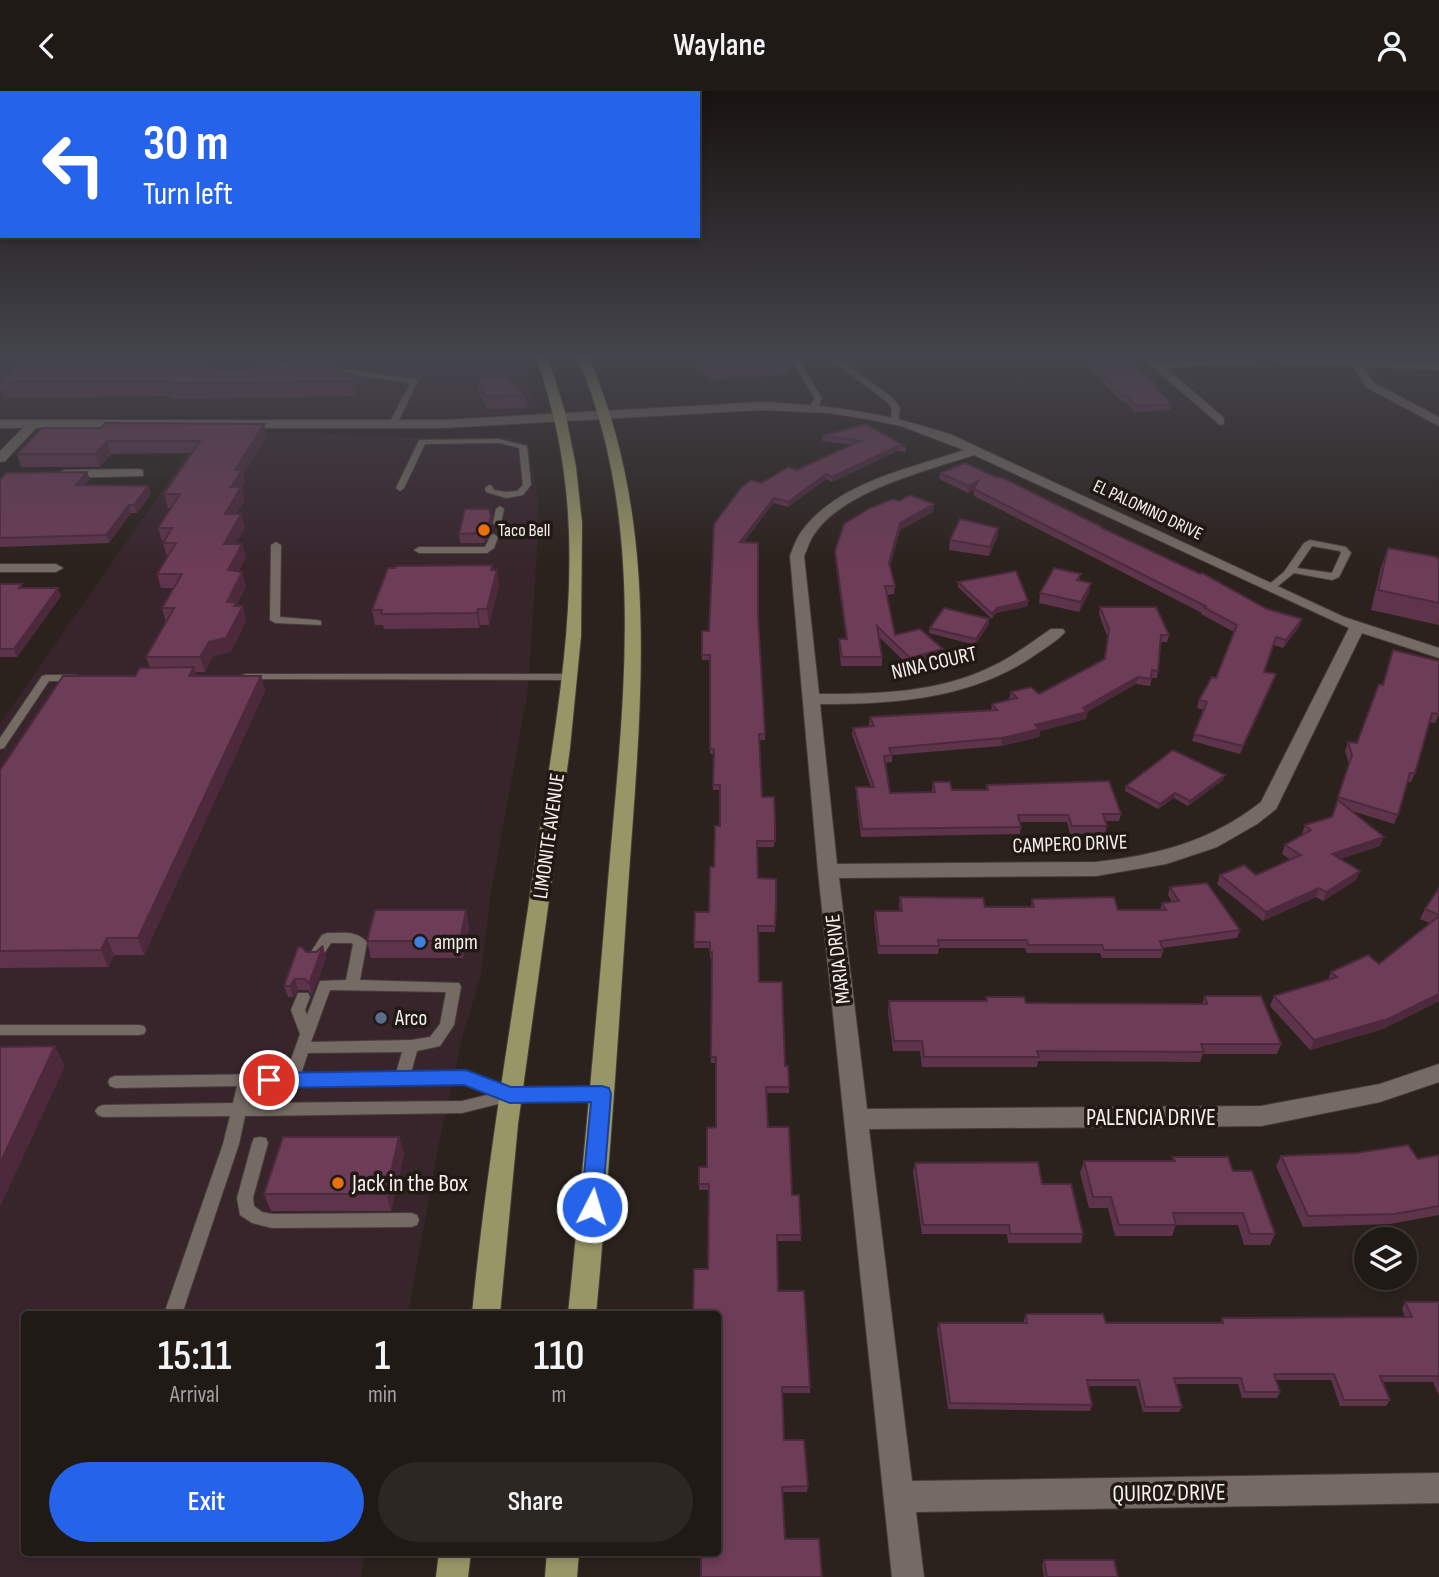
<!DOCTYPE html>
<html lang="en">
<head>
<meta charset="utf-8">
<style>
	body { margin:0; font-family:"Sofia Sans Condensed",sans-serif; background:#2d2723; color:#f1f3f6; height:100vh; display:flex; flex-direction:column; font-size:26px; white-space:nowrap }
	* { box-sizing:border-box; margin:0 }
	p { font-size:23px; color:#a2a1a1 }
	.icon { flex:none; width:38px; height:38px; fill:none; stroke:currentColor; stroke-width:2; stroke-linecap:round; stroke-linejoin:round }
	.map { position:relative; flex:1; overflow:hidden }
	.drawer { position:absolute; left:21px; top:1220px; width:700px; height:245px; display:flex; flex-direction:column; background:#201a16; border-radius:7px; box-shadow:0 4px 10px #0003,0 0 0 2px #3d3835 }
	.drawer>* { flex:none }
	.hud { position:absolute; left:0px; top:0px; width:700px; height:147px; box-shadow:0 4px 10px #0003,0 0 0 2px #3d3835; background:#2563eb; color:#fff; overflow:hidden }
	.controls { position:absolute; left:1354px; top:1136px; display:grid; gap:14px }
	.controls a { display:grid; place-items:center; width:63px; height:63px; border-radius:50%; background:#201a16; box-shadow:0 4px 10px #0003,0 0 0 2px #3d3835; font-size:35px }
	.pin { position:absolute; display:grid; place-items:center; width:60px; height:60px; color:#fff; margin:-30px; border:4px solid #fff; border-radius:50%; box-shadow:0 2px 7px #0007 }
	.me { position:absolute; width:77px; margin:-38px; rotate:5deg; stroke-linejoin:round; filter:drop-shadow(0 0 5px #0008) }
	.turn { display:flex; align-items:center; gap:24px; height:147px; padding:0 28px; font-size:32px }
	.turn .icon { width:91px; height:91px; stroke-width:2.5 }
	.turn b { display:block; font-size:49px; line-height:60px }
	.eta { display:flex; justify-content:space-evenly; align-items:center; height:119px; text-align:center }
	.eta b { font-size:42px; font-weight:600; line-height:49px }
	.button { display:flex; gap:14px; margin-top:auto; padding:14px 28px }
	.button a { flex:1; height:80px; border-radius:42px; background:#2563eb; color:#fff; font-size:28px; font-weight:600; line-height:80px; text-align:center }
	.button a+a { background:#2d2723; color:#f1f3f6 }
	header { display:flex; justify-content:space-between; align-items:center; height:91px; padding:0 28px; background:#201a16; font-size:32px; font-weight:600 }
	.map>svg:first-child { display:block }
	.commercial { fill:#38252c }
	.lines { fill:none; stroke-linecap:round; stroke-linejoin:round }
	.service-casing { stroke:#453e3a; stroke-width:2 }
	.minor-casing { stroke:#453e3a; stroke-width:2 }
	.primary-casing { stroke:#453e3a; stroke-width:2 }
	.service { fill:#756b64; fill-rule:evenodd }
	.minor { fill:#756b64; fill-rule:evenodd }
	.primary { fill:#989667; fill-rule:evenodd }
	.wall { fill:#5e344a }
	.shaded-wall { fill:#4c2a3c }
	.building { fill:#6d3c56; stroke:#4c2a3c; stroke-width:2 }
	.route { fill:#2563eb; stroke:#184099; stroke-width:2 }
	.food-dot { fill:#e8710a; stroke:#211914; stroke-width:2.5 }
	.shop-dot { fill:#3f7fe0; stroke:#211914; stroke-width:2.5 }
	.service-dot { fill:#5c6f8a; stroke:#211914; stroke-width:2.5 }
	.labels { text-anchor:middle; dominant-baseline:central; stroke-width:7; stroke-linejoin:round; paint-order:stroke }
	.far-street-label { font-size:18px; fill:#f7f1ed; stroke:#211914 }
	.far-poi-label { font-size:18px; fill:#f7f1ed; stroke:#211914; text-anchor:start }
	.street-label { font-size:21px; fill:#f7f1ed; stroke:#211914 }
	.poi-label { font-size:21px; fill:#f7f1ed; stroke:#211914; text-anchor:start }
	.near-street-label { font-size:24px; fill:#f7f1ed; stroke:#211914 }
	.near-poi-label { font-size:24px; fill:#f7f1ed; stroke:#211914; text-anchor:start }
</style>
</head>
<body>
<header><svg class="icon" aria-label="back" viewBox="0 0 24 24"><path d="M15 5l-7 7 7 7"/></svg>Waylane<svg class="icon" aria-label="person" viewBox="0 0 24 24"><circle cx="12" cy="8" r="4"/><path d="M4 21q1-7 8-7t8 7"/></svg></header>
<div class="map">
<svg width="1439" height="1486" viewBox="0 0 1439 1486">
	<rect width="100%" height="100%" fill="#2b221d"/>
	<path class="commercial" d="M13 267H522L535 315 518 323 473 325H0V280Z
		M203 340 377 344 401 347 506 346 528 352 538 408V444L528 599 490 807 481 884 463 944 439 1052 408 1223H24V1461H365L361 1486H0V633Z"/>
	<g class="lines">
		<defs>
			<path id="service" d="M287 267H300L339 278 414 288 418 290 397 333 393 335 389 333 410 292 339 282Z
				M790 267H797L822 307 817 319 810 317 814 307Z
				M829 267H837L893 307 900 317 898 332 891 330 892 317 887 311Z
				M499 348 527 355 531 394 523 404 506 407 486 401 485 397 489 394 492 395 494 399 506 401 517 400 523 394 519 357 499 352 425 353 404 397 400 400 396 397 419 349Z
				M500 415 504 418 501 432 497 435 493 432 496 418Z
				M494 443 498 446 494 457 487 462H419L414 459 419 456H485L491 444Z
				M1310 449 1346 456 1351 462 1339 486 1332 489 1294 482 1273 499H1267V495L1284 481 1304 452ZM1312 455 1340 460 1341 462 1332 482 1297 477Z
				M276 451 281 454 280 526 317 529 321 530V534L275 532 270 529 271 454Z
				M246 583H571L576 586 571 589 242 588 241 586 242 584Z
				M46 584H77L82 587 77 590H49L4 657 0 658V647L42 585Z
				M327 842C342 842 356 839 367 851L360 889 459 892 461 896 454 934 440 955 417 960 411 982 466 981 511 998 602 997 607 999 610 1003 607 1007 602 1009 510 1010 462 1022 245 1025 239 1053 182 1223H164L223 1053 230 1025 103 1026 98 1024 95 1020 98 1016 103 1014 233 1012 237 995 115 997 110 995 108 991 110 987 115 985 286 983 300 943 291 919 298 902H308L310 906 305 919 307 924 320 890 346 889 353 853 351 852H331L319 870H309L307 867 322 844ZM330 899 446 901 440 933 430 946 411 949 311 951ZM402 961 396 982 301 983 308 962ZM465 993 491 1003 462 1010 248 1012 252 995Z
				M0 934H139L144 935 146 939 144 943 139 944H0Z
				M260 1046 266 1047 268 1052 253 1107 254 1115 262 1121 272 1123 411 1122 417 1124 419 1129 417 1134 411 1136 272 1137 252 1132 240 1124 237 1107 252 1052 254 1047Z"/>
			<path id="minor" d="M1149 267 1159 271 1261 267 1256 270 1166 277 1224 327V333L1220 334 1148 272Z
				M1273 267H1346L1439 273V279L1363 275 1374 292 1439 326V335L1366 296 1352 274 1278 270Z
				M762 311C831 314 887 322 952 344L1344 526 1439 557V567L1362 542 1276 718 1257 733 1217 756 1166 773 1096 785 839 787 867 1018 1261 1015 1380 993 1439 973V991L1380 1011 1261 1035 869 1038 912 1390 1439 1382V1412L916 1421 924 1486H892L818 780 790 465C793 457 796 448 801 441 837 391 909 378 964 359L901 335 872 329 829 322 762 319 443 337H36L5 370 0 371V360L23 337H0V329H443ZM974 364 1349 537 1261 711C1212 750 1158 764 1096 771L837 773 820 613C895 613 971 608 1035 564 1045 557 1057 550 1065 541L1063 538H1051C1032 551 1014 565 993 575 939 602 878 603 819 603L804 465C807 459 809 451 813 445 841 400 926 380 974 364Z
				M138 378 143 379V385L64 387 57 383 64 379Z
				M0 473H56L63 477 56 481H0Z"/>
			<path id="primary" d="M537 267H548L565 321 576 376 582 432 581 545 570 657 518 1033 500 1223H472C487 1069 514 917 536 763 555 636 582 503 563 375 558 338 548 303 537 267Z
				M578 267H589C664 440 639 629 627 811 618 948 609 1086 596 1223H568C583 1079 596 935 608 790 623 615 648 435 578 267Z
				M439 1461H471L468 1486H436Z
				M547 1461H579L577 1486H545Z"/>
		</defs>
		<use href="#service" class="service-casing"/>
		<use href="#minor" class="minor-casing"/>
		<use href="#primary" class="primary-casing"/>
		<use href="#service" class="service"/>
		<use href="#minor" class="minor"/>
		<use href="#primary" class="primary"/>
	</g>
	<path class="wall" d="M696 267H787L790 271 789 283 707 290Z
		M1079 267H1127L1157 294V297L1171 313 1170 319 1135 321 1125 310H1121Z
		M203 273 201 277 235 280 311 273 353 284 356 299 355 305 170 308V305L4 307 0 295V290Z
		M478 289 525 304 527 317 487 318 479 301Z
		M42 337 267 346 243 384 245 392 242 398 244 410 236 423H241L245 436 235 453 246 466 238 481 246 495 237 513V515H243L246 529 231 561 213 565 205 581H195L196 585H261L265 600 144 864H114L108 876 0 877V679L135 585 150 577 146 566 166 532 162 517 173 497H161L157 483 167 466 163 452 164 450H162L158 437 171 417H168L164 403 192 362 111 363 100 376H21L17 363Z
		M822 345 906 356V361L897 360 832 391 826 388 788 416 773 412 744 451 758 526 765 643V649H760L762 706 775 728 774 756H757L758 787 776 814 775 841H758L759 891 785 975 789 996V1002H766L768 1036 792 1104 801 1144V1150H777L778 1200 810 1296V1302H782L784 1349 808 1395 807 1401H782L718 1461 722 1350V1255H718V1223L708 1178 709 1099H699V1076H707L716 1036V972H711L712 867H710V857H694L695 821H709L720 735V699H713V663H710V569H702V540H709L761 392 797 379 851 354 822 350Z
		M940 382 1101 437 1267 518 1302 528 1299 536 1283 557 1274 554 1264 581 1273 591 1240 663 1192 650 1204 619 1197 617 1199 609 1216 587 1234 541 1201 523 1202 522 974 405V399L968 402 939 388Z
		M0 388H90L85 394 151 403 137 422H131L109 452 0 456Z
		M899 410 934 413 933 421 900 439 890 475 895 495 894 503 887 504 895 544 942 567 909 575 879 546 882 566V575H841L839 556V548H846L835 468V460Z
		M491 425 492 435 491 441 484 452H460L459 443Z
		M998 437 997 446 989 465 949 459 950 449Z
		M1388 457 1439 470V534L1371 519 1381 476Z
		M492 474 493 479 499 494 489 534H480L479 537 384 538 383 534H375L372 519Z
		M1081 483 1079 490 1089 502 1079 521 1039 512 1040 502Z
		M958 491 1028 510V515L996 522 992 528 958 496Z
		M0 493 61 505 17 566H0Z
		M1100 516 1169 544 1167 551H1161L1158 580 1157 587H1152L1150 595 1136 593 1087 621 1086 628 1040 640 1039 646 1001 655 892 664V671L886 672 890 702 932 701 933 691 952 699H986L987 694 1121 723 1119 730H1105L1107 735 1105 743H1070L1067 731H1020L1021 736 1020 743 861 746 856 704V696H871L852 644 853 637 870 636 869 633 870 626 991 620 992 613 1011 609 1009 608 1011 601 1039 603 1104 568 1107 545 1099 523Z
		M989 528V533L975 554 929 542 930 537Z
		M1393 559 1439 623 1435 632 1429 631 1415 682 1411 691H1407L1398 724 1394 733 1352 720 1380 755 1340 768 1356 789 1323 810 1316 806 1263 830 1217 793 1220 784H1256L1291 769 1282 763 1285 754 1303 744 1302 743 1305 734 1332 726 1349 673 1345 660 1348 651 1357 652 1382 594Z
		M1223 689 1188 715 1174 707 1158 718 1125 700 1126 695Z
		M1170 796 1240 839 1237 847 1162 857 1163 859 1161 867H1102L1100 862H1027L1025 857H939L938 863H878L874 828 875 820H900L899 814 900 806 985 816H1031L1032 808 1118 819H1160L1162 812 1172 811 1168 804Z
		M1439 797V910L1383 938 1310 959 1270 915 1274 905 1328 889 1331 881 1379 873 1430 832 1420 828 1425 818Z
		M466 819 469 836 463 867H371L367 850Z
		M306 861H316L326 867 312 904 308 899H298L293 906H288L284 895Z
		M1205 905 1281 953 1277 963H1203L1200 971 1038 970 1037 976H922L920 960H893L888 920 889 910H986V906L1026 912 1202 913Z
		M399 1046 404 1063 391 1120H271L264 1103Z
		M1439 1064V1124L1390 1133 1303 1136 1276 1075 1281 1065 1418 1068Z
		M1173 1066 1233 1080 1275 1143 1270 1154H1244L1238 1134H1176L1172 1145H1115L1108 1117H1089L1080 1082 1084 1070H1172Z
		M915 1072 1042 1093 1083 1143 1081 1152H1008L1007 1143H922L913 1081Z
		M1405 1211H1439V1305L1433 1291H1382L1390 1309 1386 1315H1340L1331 1289H1276L1280 1301 1277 1307H1242L1238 1293H1176L1182 1316 1179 1321H1143L1136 1295H1088L1092 1314 1090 1320 948 1318 937 1238 939 1232H1024V1229L1026 1223 1106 1232H1220L1222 1227 1405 1226 1402 1218Z
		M1044 1469 1118 1486H1044L1042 1474Z"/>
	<path class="shaded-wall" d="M195 267H202L203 273 196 291 192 276Z
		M353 284 356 299 355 305 352 290Z
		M264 333 267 346 243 384 245 392 242 398 244 410 228 436 225 423 235 379Z
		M107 350 111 363 100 376 96 363Z
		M898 355 897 360 832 391V386Z
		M87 381 90 388 78 402 76 394Z
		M826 383V388L788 416V411Z
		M978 390 977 397 968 402 969 395Z
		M148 395 151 403 137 422 134 414Z
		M774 407 773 412 740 457V451Z
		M934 413 933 421 900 439 888 480 889 472 900 432Z
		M129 414 131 422 109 452 106 444Z
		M241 423 245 436 227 466 224 453Z
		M491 425 492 435 491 441 484 452 483 442Z
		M998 437 997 446 989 465 990 456Z
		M242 453 246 466 232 493 228 479Z
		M497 479 499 494 489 534 487 518Z
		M242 481 246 495 237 513 239 521 243 515 246 529 231 561 213 565 205 581 200 566 227 511Z
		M1091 492 1089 502 1079 521 1081 511Z
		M58 497 61 505 17 566 14 558Z
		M1028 510V515L996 522 992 528V523L997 517Z
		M478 518 480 534 479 537 477 522Z
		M989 528V533L975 554 976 548Z
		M1302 528 1299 536 1283 557 1286 549Z
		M943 558 942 567 909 575 910 567Z
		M194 576 199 592 189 585Z
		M1276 583 1273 591 1240 663 1243 655Z
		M261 585 265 600 144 864 138 847Z
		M1138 586 1136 593 1086 621H1087L1086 628 1040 640 1039 646 1001 655 1002 647 1035 634 1083 617Z
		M1225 684 1223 689 1188 715 1190 710Z
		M1175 702 1174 707 1158 718 1160 713Z
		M1384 746 1380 755 1328 772 1332 763Z
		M1360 780 1356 789 1323 810 1326 801Z
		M1319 797 1316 806 1263 830 1266 821Z
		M466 819 469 836 463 867 460 850Z
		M107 847 114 864 108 876 101 859Z
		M323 855 326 867 312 904 309 892Z
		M295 888 298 899 293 906 290 895Z
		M1439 903V910L1438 911 1383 938 1310 959 1314 949Z
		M55 955 65 975 0 1116V1072Z
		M399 1046 404 1063 391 1120 386 1103Z"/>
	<path class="building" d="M25 267H195L192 276 235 280 308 268 311 273 353 284 352 290 166 293 169 290 0 291V290Z
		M702 267H787L790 271 707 277Z
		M1086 267H1127L1157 294H1154L1171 313 1136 315 1126 304H1122Z
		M508 286 525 304 486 305 478 289Z
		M105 332 264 333 235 379H242L231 396H241L225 423H241L224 453H242L228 479 242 481 227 511H236L234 515H243L226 547 209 551 200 566H146L174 517H162L182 483H157L176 452H163L172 437H158L180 403H164L200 350H107L96 363H17L42 337H101Z
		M866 333 906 356 898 355 832 386 826 383 788 411 774 407 740 451 758 452V526L765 643H759L762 706H774L775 728V750H757L758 787 776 788V814L775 835H758L759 891H782L785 975H788L789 996H766L768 1036H789L792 1104H799L801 1144H777L778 1200H804L810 1296H782L784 1349H804L808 1395 782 1396 785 1448H819L822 1486H701V1461H718V1350H722V1249H718V1223H693L694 1178H708L709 1093H699V1076H707V1037L716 1036V966H711L712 861H710V851H694L695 821H709L710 776H714L715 735H720V694H713L714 658H710V564H702V540H709L714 433 741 397 751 389 761 392 789 376 797 379 860 350 822 345Z
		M965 372 998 387 1001 386 1102 436H1100L1200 483 1202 482 1267 518 1302 528 1286 549 1276 546 1264 581 1276 583 1243 655 1194 643 1207 611 1199 609 1212 586 1216 587 1237 534 1203 516H1207L974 398 978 390 969 395 940 382Z
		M87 381 76 394 148 395 134 414H129L106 444 0 447V388L6 382Z
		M910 404 934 413 900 432 889 472 895 495H885L895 544 920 538 943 558 910 567 877 535 882 566H842L839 548H847L835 460 844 433 870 417 893 408 899 410Z
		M465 418H489L491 425 489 432 483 442 459 443Z
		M960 428 998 437 990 456 950 449Z
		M1388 457 1437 466 1439 470V512L1378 499Z
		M492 474 491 479H497L487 518H478L477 522 381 523 382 519H372L388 477H395L396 475Z
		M1054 477 1081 483 1077 489 1091 492 1081 511 1040 502Z
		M1016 480 1028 510 997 517 992 523 958 491Z
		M0 493H22L19 497H58L14 558H0Z
		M1100 516H1156L1169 544H1161L1158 580 1152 579 1151 588 1138 586 1083 617 1087 621 1035 634 1040 638 1002 647 889 657 892 664 884 665 890 702 935 701 933 691H950L952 699H988L987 694 1109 690 1121 723H1103L1107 735H1072L1068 724H1018L1021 736 862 738 856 696H874L853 637 874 635 870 626 997 619 992 613 1017 607 1011 601 1031 596 1039 603 1105 568 1109 538Z
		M944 517 989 528 976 548 930 537Z
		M1393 559 1439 570V623L1432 622 1415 682H1410L1398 724 1338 706 1352 664 1348 651 1357 652 1379 593 1383 594Z
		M194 576 189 585H261L138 847H107L101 859 0 860V679L63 585H135L140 577Z
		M1173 659 1225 684 1190 710 1175 702 1160 713 1126 695Z
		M1338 709 1384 746 1332 763 1360 780 1326 801 1319 797 1266 821 1220 784 1244 774 1256 784 1301 764 1285 754 1311 739 1305 734 1332 726Z
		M1207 792 1240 839 1160 850 1163 859H1104L1102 854H1028L1027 849H938L939 855H879L875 820H902L900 806 983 807 985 816H1034L1032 808 1114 806 1118 819H1166L1162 812 1179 810 1170 796Z
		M1439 797V824L1425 818Z
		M375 819H466L460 850H367Z
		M1439 825V903L1388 928 1314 949 1274 905 1337 886 1331 881 1368 864 1379 873Z
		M323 855 309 892 305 888H295L290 895H284L298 856H302L306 861H316Z
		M1205 905H1261L1281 953H1201L1204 961 1037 960 1039 966H924L922 950H894L889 910H987L986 906H1024L1026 912 1207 913Z
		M55 955 0 1072V956Z
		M283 1046H399L386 1103H264Z
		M1408 1054 1418 1068 1439 1064V1115L1395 1123 1308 1125 1281 1065 1356 1062Z
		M1173 1066H1228L1233 1080H1252L1275 1143H1250L1243 1122H1173L1176 1134H1119L1111 1106H1093L1084 1070H1175Z
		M1038 1071 1042 1093H1071L1083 1143H1010L1009 1134H923L915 1072Z
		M1405 1211H1439V1289L1437 1285H1380L1390 1309H1344L1334 1283H1274L1280 1301H1245L1241 1287H1174L1182 1316H1145L1139 1289H1087L1092 1314 950 1312 939 1232H1027L1026 1223H1103L1106 1232H1223L1222 1227 1412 1226Z
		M1044 1469H1114L1118 1486H1047Z"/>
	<linearGradient id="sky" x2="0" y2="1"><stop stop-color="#181310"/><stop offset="0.56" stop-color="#44444c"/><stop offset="1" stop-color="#44444c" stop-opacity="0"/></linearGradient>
	<rect width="1439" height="476" fill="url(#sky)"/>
	<path class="route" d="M466 979 511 996 602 995 609 997 611 1003 602 1116 599 1122 592 1125 584 1122 581 1116 591 1011 510 1012 464 994 269 997 262 995 259 989 262 984 269 982Z"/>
	<g class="food-dot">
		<circle cx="484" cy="439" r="7"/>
		<circle cx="338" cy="1092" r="7"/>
	</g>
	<circle class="shop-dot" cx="420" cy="851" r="7"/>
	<circle class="service-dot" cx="381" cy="927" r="7"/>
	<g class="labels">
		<g class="far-street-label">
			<text transform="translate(1148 419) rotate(25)">EL PALOMINO DRIVE</text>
		</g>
		<g class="far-poi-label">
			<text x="498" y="439">Taco Bell</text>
		</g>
		<g class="street-label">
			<text transform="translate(934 572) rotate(-13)">NINA COURT</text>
			<text transform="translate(549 745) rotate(-82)">LIMONITE AVENUE</text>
			<text transform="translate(1070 753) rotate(-2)">CAMPERO DRIVE</text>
			<text transform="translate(838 868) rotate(-97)">MARIA DRIVE</text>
		</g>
		<g class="poi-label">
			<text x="434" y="851">ampm</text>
			<text x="395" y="927">Arco</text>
		</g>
		<g class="near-street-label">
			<text x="1151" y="1026">PALENCIA DRIVE</text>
			<text transform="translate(1169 1402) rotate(-1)">QUIROZ DRIVE</text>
		</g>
		<g class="near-poi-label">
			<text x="352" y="1092">Jack in the Box</text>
		</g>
	</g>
</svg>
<div class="controls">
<a><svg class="icon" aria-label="layers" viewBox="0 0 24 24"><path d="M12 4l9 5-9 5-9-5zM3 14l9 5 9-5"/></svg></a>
</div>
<div class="pin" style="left:269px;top:989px;background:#d93025"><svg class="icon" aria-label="arrive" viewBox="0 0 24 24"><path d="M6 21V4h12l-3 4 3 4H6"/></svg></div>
<svg class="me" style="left:592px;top:1116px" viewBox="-20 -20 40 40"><circle r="17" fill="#2563eb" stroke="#fff" stroke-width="3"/><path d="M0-11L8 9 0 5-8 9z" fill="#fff"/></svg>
<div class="hud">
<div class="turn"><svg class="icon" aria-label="left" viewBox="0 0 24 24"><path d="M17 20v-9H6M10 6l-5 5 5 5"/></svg><div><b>30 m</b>Turn left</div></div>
</div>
<section class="drawer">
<div class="eta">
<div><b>15:11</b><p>Arrival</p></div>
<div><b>1</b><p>min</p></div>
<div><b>110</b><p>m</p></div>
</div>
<div class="button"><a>Exit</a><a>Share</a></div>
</section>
</div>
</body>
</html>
